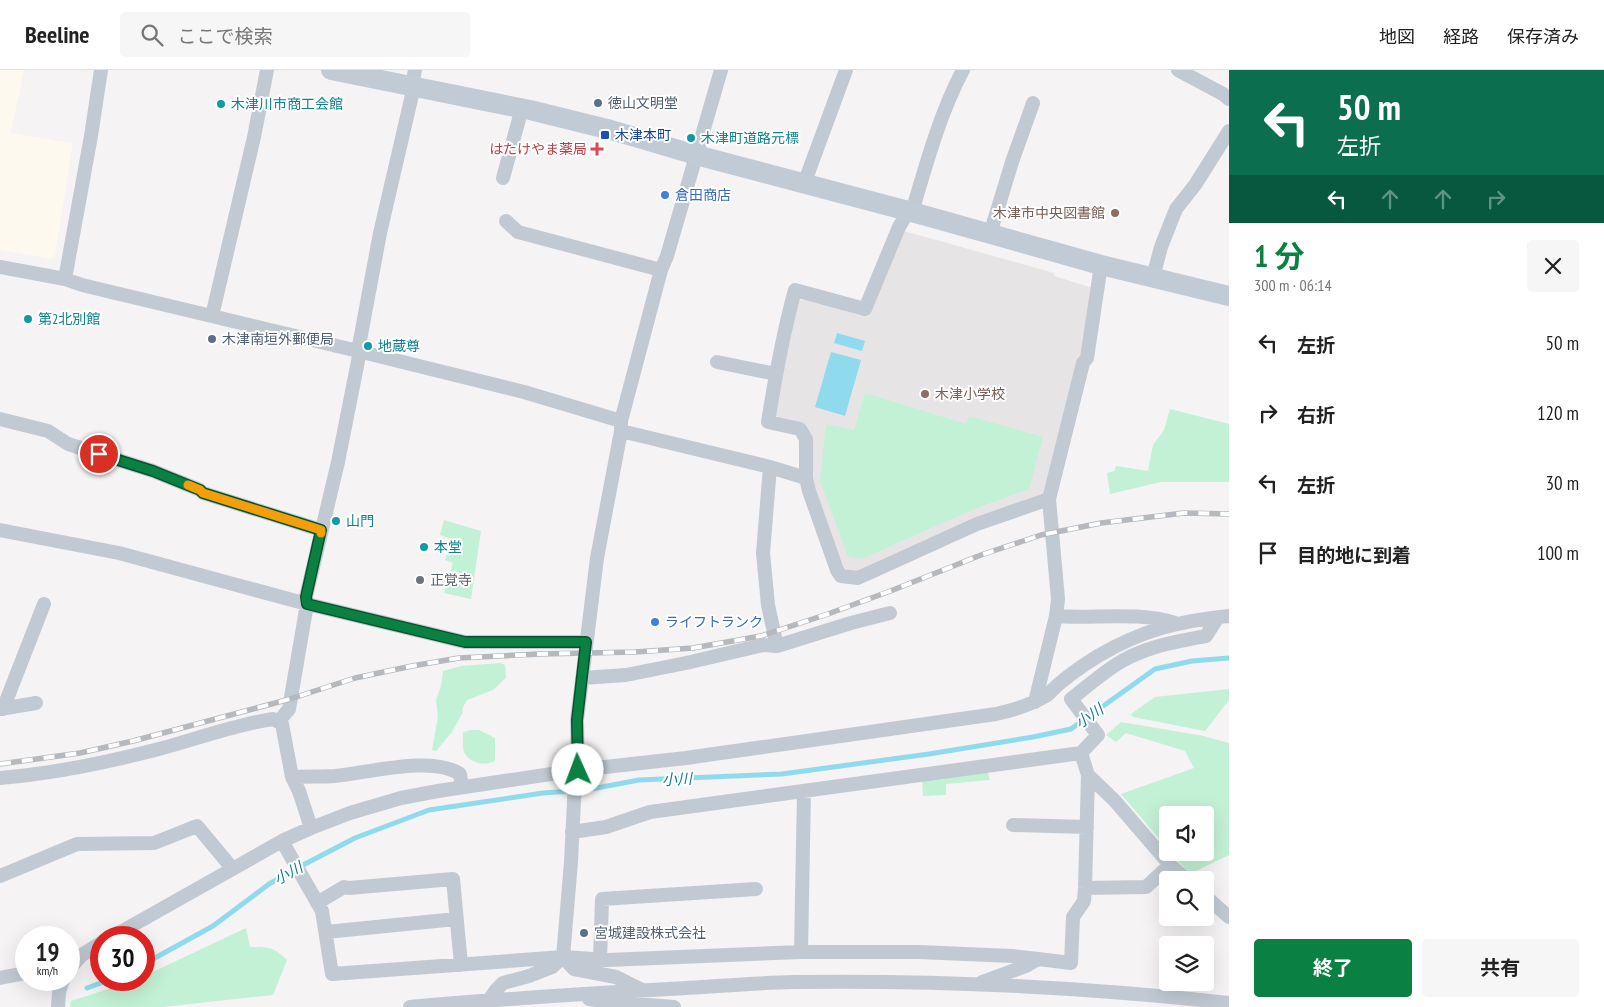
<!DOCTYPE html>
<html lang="ja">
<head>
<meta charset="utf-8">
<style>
	body { margin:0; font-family:"PT Sans Narrow","Noto Sans JP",sans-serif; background:#f6f6f6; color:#222; height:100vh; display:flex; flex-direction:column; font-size:19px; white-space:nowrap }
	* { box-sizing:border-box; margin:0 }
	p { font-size:16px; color:#767676 }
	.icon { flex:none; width:28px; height:28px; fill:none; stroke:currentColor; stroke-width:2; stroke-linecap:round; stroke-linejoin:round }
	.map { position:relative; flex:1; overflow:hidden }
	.panel { display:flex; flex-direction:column; background:#fff; width:375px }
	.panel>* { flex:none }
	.top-card { background:#0b6e4f; color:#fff; overflow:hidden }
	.fabs { position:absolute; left:1159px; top:736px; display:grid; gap:10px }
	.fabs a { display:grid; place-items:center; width:55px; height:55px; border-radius:5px; background:#fff; box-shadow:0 5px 20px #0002; font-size:25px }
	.speed { position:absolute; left:15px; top:856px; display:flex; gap:10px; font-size:25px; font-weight:700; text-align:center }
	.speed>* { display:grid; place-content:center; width:65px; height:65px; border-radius:50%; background:#fff; box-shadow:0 5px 20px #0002; line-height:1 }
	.speed small { font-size:12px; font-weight:400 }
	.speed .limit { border:8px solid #d22; background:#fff; color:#111 }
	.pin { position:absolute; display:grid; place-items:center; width:42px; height:42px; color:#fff; margin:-21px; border:2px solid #fff; border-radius:50%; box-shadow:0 1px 5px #0007 }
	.me { position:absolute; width:55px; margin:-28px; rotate:358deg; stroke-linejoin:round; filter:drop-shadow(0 0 4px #0008) }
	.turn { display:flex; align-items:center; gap:18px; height:105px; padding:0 25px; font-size:22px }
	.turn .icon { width:65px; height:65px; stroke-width:2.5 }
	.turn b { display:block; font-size:35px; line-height:42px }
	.lanes { display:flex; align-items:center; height:48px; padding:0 25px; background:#0003; justify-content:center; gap:25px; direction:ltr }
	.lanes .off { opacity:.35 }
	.round { display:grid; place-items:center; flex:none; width:52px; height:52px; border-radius:5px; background:#f6f6f6 }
	.summary { display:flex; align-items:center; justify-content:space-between; height:85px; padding:0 25px }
	h1 { font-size:30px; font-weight:700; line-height:38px; color:#0b8043 }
	.action { display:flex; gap:10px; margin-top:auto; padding:10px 25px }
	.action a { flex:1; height:58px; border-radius:5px; background:#0b8043; color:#fff; font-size:20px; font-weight:700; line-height:58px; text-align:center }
	.action a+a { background:#f6f6f6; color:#222 }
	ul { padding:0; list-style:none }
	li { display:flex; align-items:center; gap:15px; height:70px; padding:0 25px }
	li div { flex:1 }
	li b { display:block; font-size:19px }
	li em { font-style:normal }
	header { display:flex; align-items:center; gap:30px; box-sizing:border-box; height:70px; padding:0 25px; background:#fff; border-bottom:1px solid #e0e0e0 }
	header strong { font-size:24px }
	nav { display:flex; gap:28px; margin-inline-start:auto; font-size:18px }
	.search { width:350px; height:45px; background:#f6f6f6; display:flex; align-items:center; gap:12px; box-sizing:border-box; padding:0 18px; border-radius:5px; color:#767676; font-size:19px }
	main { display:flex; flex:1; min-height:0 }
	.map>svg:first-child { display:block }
	.commercial { fill:#fdf9ef }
	.education { fill:#e6e4e5 }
	.green { fill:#c3f1d5 }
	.water { fill:#90daee }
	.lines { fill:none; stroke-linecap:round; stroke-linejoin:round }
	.stream { stroke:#90daee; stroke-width:5 }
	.street { stroke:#c1cad2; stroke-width:14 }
	.secondary { stroke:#c1cbd6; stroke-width:20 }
	.rail-casing { stroke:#b5b8bd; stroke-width:5.5 }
	.rail { stroke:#fff; stroke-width:4; stroke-dasharray:11; stroke-linecap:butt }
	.route-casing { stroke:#07532c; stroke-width:12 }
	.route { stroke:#0b8043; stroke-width:9 }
	.slow { stroke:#f59e0b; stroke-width:9 }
	.service-dot { fill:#5c6f8a; stroke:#fff; stroke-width:2 }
	.culture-dot { fill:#0f9aa8; stroke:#fff; stroke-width:2 }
	.transit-dot { fill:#1a4fb4; stroke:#fff; stroke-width:2 }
	.health-dot { fill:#e0444e; stroke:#fff; stroke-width:2 }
	.shop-dot { fill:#3f7fe0; stroke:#fff; stroke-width:2 }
	.education-dot { fill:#8d6e63; stroke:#fff; stroke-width:2 }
	.worship-dot { fill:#6b7280; stroke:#fff; stroke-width:2 }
	.labels { text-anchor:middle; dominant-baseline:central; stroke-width:4; stroke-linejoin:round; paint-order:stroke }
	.service-label { font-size:14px; fill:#4e5e75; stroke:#fff; text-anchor:start }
	.culture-label { font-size:14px; fill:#0d838f; stroke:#fff; text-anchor:start }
	.transit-label { font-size:14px; fill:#164399; stroke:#fff; text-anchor:start }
	.health-label { font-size:14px; fill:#be3a42; stroke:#fff; text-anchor:end }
	.shop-label { font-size:14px; fill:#366cbe; stroke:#fff; text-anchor:start }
	.education-label { font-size:14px; fill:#785e54; stroke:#fff; text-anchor:end }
	.worship-label { font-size:14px; fill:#5b616d; stroke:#fff; text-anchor:start }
	.water-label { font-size:15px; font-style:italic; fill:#0c7c9b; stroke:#fff }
</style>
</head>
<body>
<header>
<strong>Beeline</strong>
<div class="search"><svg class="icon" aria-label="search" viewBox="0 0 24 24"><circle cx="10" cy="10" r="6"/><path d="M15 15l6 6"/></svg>ここで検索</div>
<nav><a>地図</a><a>経路</a><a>保存済み</a></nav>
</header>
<main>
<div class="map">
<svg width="1229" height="937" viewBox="0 0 1229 937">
	<rect width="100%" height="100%" fill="#f5f3f3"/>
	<path class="commercial" d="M0 0H24L11 63 73 73 55 186 51 189 0 180Z"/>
	<path class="education" d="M904 161 1054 203V206L1093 218 1078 306 1045 424 856 503 844 498 812 417 810 403 812 365 804 354 780 349 773 343 797 231 808 229 867 245Z"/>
	<path class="green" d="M865 323 966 354 969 346 1043 367 1029 419 974 439 861 489 848 486 820 411 826 354 854 360Z
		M1170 339 1229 354V412H1161L1110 424 1107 403 1114 401 1116 396 1148 401 1153 375 1164 360Z
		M444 450 481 461 471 529 444 523 453 493 445 490 452 469 440 465Z
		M500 593 505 595 506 608 493 620 467 630 463 637 462 644 452 662 436 681 432 680 438 647 436 630 441 616 443 601 461 596Z
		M1229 619V630L1205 661 1133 647 1131 644 1155 627Z
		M1121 652 1204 666 1229 673V785L1190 804 1171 783 1205 782V745H1168L1167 778 1121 724 1194 698 1185 681 1126 663 1116 672 1106 665Z
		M471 660H479L495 668V691C485 696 470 694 464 682 462 676 463 668 463 662Z
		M987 700 990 710 946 714V725L923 726 922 709Z
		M246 858 250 877C254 878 258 876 262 877 274 878 279 882 287 890L273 925 163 937H70L71 931 136 910H144V906Z"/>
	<path class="water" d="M837 263 865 271 862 281 834 273Z
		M831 282 861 290 845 346 815 337Z"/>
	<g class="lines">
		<path class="stream" d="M144 894 213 856 269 814 305 794 355 768 429 740 543 723 586 720 639 710 782 704 929 684 1033 667 1071 659 1155 599 1192 591 1229 588
			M87 918 109 910"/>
		<path class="street" d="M1178 0 1223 24 1229 29
			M503 108 522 38
			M804 114 846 0
			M908 142 899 157 865 239 795 220C783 263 775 308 768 352L800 359 806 369V408L809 421 837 500 841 506 858 508 977 454 1049 429
			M912 142C926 95 940 43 963 0
			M506 151 518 162 661 200
			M990 164 1012 92 1033 33
			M0 197 65 209 82 215 358 281 524 322 621 351
			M1153 207 1161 177 1176 139 1195 115 1229 61
			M65 209 91 66 101 0
			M212 246 254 67 267 0
			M358 281 380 163 412 25V15L415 0
			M360 281 338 392 306 527 307 534 465 572H586
			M717 292 776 304
			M0 349 48 361 68 374 153 401 200 420 203 423 321 460
			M621 361 770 397 806 408
			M770 397 763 483 768 535 777 576
			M0 460 119 483 307 534 289 639 279 651
			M1056 546C1095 549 1137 541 1175 553
			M582 608 626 605 686 593 763 575 777 576 851 553 890 543
			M1035 632 1056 546 1058 529 1049 429 1083 293 1087 288 1101 195
			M0 639 36 633
			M3 639 44 534
			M1081 683 1088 705 1115 731 1170 795 1187 810
			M292 707C306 706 320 707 335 706 368 703 432 685 460 704L462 717
			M0 708C48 704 104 693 151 681 192 671 232 655 273 649L282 654 292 707 299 721 311 758
			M1013 755 1087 757
			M572 762 606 757 650 742 1081 683 1098 665 1071 629C1085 618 1099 606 1114 596 1142 577 1174 572 1206 566L1218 547
			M282 771 322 841 332 904 563 887 608 890 801 882H919L1012 886 1038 889
			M0 806 77 774 154 773 197 756 232 798
			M1085 818 1146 817 1170 795
			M1205 826 1229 847
			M317 833 344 817 349 818 453 809 461 895
			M326 862 456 849
			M110 868 282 771 311 758 350 743 401 728 438 721 578 700 686 688 996 644C1014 640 1030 635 1046 626 1051 622 1055 617 1060 613 1072 603 1085 594 1098 586 1142 560 1179 551 1229 546
			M801 882 804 721
			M600 890 602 829 756 819
			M69 899 82 885 101 873
			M0 908 26 903
			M982 912 1026 896 1038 889 1071 893 1073 847 1084 831 1085 818 1088 705
			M642 920 616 907 574 899 563 887 571 792 575 711 578 700 577 650 597 488 621 361V351L661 200 667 186 721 0
			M490 929 496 920 503 913 529 906 552 897 563 887
			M589 929 608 932 674 937
			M58 937 59 922 63 910
			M410 937C496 929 583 924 669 919 710 917 751 913 793 912 938 910 1084 917 1229 933"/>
		<path class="secondary" d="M331 0 530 40 611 60 696 85 912 142 1101 195 1229 226"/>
		<defs>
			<path id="rail" d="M0 694 80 683 133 671 290 629 355 608 412 596 459 588 540 584 635 582 693 578 761 566 828 544 893 520 981 485 1041 465 1101 453 1184 443 1229 444"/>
		</defs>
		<use href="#rail" class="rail-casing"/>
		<use href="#rail" class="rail"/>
	</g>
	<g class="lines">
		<defs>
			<path id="route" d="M99 384 153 401 200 420 203 423 321 460 306 527 307 534 465 572H586L577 650 578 700"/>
		</defs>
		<use href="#route" class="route-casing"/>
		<use href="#route" class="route"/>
		<path class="slow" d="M188 415 200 420 203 423 321 460V463"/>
	</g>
	<g class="service-dot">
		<circle cx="598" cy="33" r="5"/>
		<circle cx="212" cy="269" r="5"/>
		<circle cx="584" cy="863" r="5"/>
	</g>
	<g class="culture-dot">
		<circle cx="221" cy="34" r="5"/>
		<circle cx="691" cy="68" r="5"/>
		<circle cx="28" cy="249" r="5"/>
		<circle cx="368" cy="276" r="5"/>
		<circle cx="336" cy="451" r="5"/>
		<circle cx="424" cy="477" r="5"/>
	</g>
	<rect class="transit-dot" x="600" y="60" width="10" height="10" rx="2.5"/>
	<path class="health-dot" d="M594.5 71.5h5v5h5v5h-5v5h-5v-5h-5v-5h5z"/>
	<g class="shop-dot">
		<circle cx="665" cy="125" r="5"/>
		<circle cx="655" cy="552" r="5"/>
	</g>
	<g class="education-dot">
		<circle cx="1115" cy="143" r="5"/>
		<circle cx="925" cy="324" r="5"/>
	</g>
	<circle class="worship-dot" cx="420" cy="510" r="5"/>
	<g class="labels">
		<g class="service-label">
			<text x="608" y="33">徳山文明堂</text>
			<text x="222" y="269">木津南垣外郵便局</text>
			<text x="594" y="863">宮城建設株式会社</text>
		</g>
		<g class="culture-label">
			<text x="231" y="34">木津川市商工会館</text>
			<text x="701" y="68">木津町道路元標</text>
			<text x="38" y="249">第2北別館</text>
			<text x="378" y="276">地蔵尊</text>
			<text x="346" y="451">山門</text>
			<text x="434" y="477">本堂</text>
		</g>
		<g class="transit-label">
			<text x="615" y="65">木津本町</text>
		</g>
		<g class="health-label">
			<text x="587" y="79">はたけやま薬局</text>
		</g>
		<g class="shop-label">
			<text x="675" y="125">倉田商店</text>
			<text x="665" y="552">ライフトランク</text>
		</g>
		<g class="education-label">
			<text x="1105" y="143">木津市中央図書館</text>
			<text x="935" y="324" text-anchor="start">木津小学校</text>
		</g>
		<g class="worship-label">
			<text x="430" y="510">正覚寺</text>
		</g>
		<g class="water-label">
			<text transform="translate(1089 646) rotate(-35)">小川</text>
			<text transform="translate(677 709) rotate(-3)">小川</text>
			<text transform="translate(288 803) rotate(-29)">小川</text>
		</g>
	</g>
</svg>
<div class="fabs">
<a><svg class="icon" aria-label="sound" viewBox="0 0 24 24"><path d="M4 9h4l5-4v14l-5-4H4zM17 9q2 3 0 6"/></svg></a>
<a><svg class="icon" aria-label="search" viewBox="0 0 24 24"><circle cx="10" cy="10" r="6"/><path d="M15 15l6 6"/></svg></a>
<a><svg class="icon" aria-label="layers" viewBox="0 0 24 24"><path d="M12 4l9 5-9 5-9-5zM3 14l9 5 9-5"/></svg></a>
</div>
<div class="speed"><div>19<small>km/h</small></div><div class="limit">30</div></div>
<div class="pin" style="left:99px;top:384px;background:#d93025"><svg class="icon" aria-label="arrive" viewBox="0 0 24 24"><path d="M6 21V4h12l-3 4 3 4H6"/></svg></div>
<svg class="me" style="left:578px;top:700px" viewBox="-20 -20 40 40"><circle r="19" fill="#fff"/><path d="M0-13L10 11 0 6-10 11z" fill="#0b8043"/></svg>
</div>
<section class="panel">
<div class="top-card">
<div class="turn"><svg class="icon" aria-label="left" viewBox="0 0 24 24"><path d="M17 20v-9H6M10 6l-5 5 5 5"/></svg><div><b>50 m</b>左折</div></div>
<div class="lanes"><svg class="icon" aria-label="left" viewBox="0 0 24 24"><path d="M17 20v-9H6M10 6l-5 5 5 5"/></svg><svg class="icon off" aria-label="ahead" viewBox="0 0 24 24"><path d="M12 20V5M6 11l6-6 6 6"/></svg><svg class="icon off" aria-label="ahead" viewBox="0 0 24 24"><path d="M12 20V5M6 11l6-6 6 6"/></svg><svg class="icon off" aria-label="right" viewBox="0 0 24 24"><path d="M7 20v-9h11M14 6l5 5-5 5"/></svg></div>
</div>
<div class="summary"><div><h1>1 分</h1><p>300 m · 06:14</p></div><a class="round"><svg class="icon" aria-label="close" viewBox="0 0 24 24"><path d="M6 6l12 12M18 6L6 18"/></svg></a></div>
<ul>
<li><svg class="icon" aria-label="left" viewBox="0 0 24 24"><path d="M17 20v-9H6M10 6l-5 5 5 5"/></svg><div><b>左折</b></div><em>50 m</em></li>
<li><svg class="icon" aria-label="right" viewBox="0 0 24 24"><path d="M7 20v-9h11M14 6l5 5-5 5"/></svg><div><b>右折</b></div><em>120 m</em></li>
<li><svg class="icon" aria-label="left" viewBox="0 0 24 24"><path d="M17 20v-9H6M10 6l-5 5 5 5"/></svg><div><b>左折</b></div><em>30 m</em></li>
<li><svg class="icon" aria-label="arrive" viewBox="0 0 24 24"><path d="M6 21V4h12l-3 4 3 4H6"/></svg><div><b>目的地に到着</b></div><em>100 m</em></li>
</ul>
<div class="action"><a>終了</a><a>共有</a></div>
</section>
</main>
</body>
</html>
